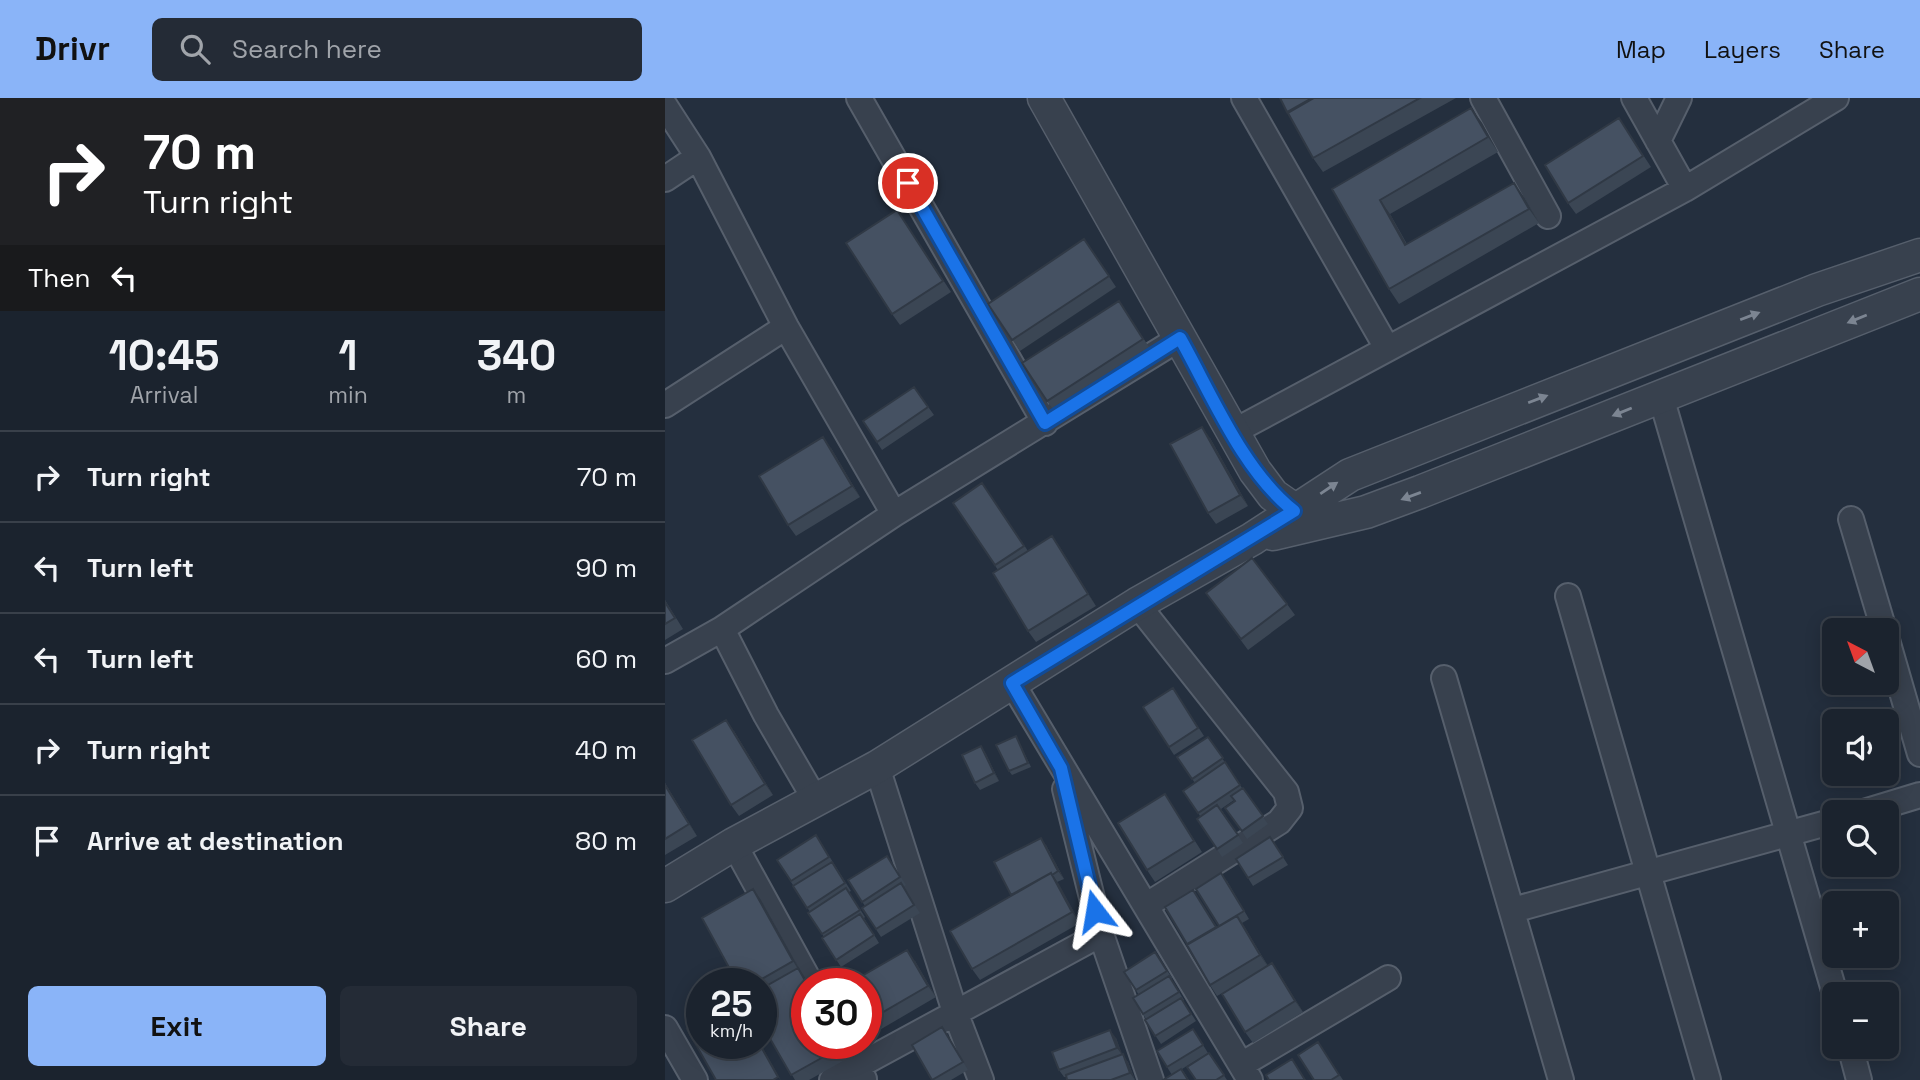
<!DOCTYPE html>
<html lang="en">
<head>
<meta charset="utf-8">
<style>
	body { margin:0; font-family:"Space Grotesk",sans-serif; background:#242b36; color:#f1f3f6; height:100vh; display:flex; flex-direction:column; font-size:26px; white-space:nowrap }
	* { box-sizing:border-box; margin:0 }
	p { font-size:23px; color:#a0a4aa }
	.icon { flex:none; width:38px; height:38px; fill:none; stroke:currentColor; stroke-width:2; stroke-linecap:round; stroke-linejoin:round }
	.map { position:relative; flex:1; overflow:hidden }
	.panel { display:flex; flex-direction:column; background:#1b232e; width:665px }
	.panel>* { flex:none }
	.banner { background:#202124; color:#fff; overflow:hidden }
	.needle { width:46px; rotate:319deg }
	.controls { position:absolute; left:1157px; top:520px; display:grid; gap:14px }
	.controls a { display:grid; place-items:center; width:77px; height:77px; border-radius:10px; background:#1b232e; box-shadow:0 4px 18px #0003,0 0 0 2px #39404a; font-size:35px }
	.speed { position:absolute; left:21px; top:870px; display:flex; gap:14px; font-size:35px; font-weight:700; text-align:center }
	.speed>* { display:grid; place-content:center; width:91px; height:91px; border-radius:50%; background:#1b232e; box-shadow:0 4px 18px #0003,0 0 0 2px #39404a; line-height:1 }
	.speed small { font-size:18px; font-weight:400 }
	.speed .limit { border:10px solid #d22; background:#fff; color:#111 }
	.pin { position:absolute; display:grid; place-items:center; width:60px; height:60px; color:#fff; margin:-30px; border:4px solid #fff; border-radius:50%; box-shadow:0 2px 7px #0007 }
	.me { position:absolute; width:77px; margin:-38px; rotate:346deg; stroke-linejoin:round; filter:drop-shadow(0 0 5px #0008) }
	.turn { display:flex; align-items:center; gap:24px; height:147px; padding:0 28px; font-size:32px }
	.turn .icon { width:91px; height:91px; stroke-width:2.5 }
	.turn b { display:block; font-size:49px; line-height:60px }
	.then { display:flex; align-items:center; height:66px; padding:0 28px; background:#0003; gap:14px; font-size:26px }
	.eta { display:flex; justify-content:space-evenly; align-items:center; height:119px; text-align:center }
	.eta b { font-size:42px; font-weight:800; line-height:49px }
	.cta { display:flex; gap:14px; margin-top:auto; padding:14px 28px }
	.cta a { flex:1; height:80px; border-radius:10px; background:#8ab4f8; color:#111; font-size:28px; font-weight:800; line-height:80px; text-align:center }
	.cta a+a { background:#242b36; color:#f1f3f6 }
	ul { padding:0; list-style:none }
	li { display:flex; align-items:center; gap:21px; height:91px; padding:0 28px; border-top:2px solid #39404a }
	li div { flex:1 }
	li b { display:block; font-size:26px }
	li em { font-style:normal }
	header { display:flex; align-items:center; gap:42px; box-sizing:border-box; height:98px; padding:0 35px; background:#8ab4f8; color:#111 }
	header strong { font-size:33px }
	nav { display:flex; gap:38px; margin-inline-start:auto; font-size:24px }
	.search { width:490px; height:63px; background:#242b36; display:flex; align-items:center; gap:18px; box-sizing:border-box; padding:0 24px; border-radius:10px; color:#a0a4aa; font-size:26px }
	main { display:flex; flex:1; min-height:0 }
	.map>svg:first-child { display:block }
	.lines { fill:none; stroke-linecap:round; stroke-linejoin:round }
	.minor-casing { stroke:#565f6c; stroke-width:28 }
	.tertiary-casing { stroke:#565f6c; stroke-width:35 }
	.minor { stroke:#38414e; stroke-width:24 }
	.tertiary { stroke:#38414e; stroke-width:32 }
	.wall { fill:#3b4654 }
	.shaded-wall { fill:#303945 }
	.building { fill:#455162; stroke:#303945; stroke-width:2 }
	.oneway { fill:#7c8592 }
	.route-casing { stroke:#114b97; stroke-width:18 }
	.route { stroke:#1a73e8; stroke-width:12 }
</style>
</head>
<body>
<header>
<strong>Drivr</strong>
<div class="search"><svg class="icon" aria-label="search" viewBox="0 0 24 24"><circle cx="10" cy="10" r="6"/><path d="M15 15l6 6"/></svg>Search here</div>
<nav><a>Map</a><a>Layers</a><a>Share</a></nav>
</header>
<main>
<section class="panel">
<div class="banner">
<div class="turn"><svg class="icon" aria-label="right" viewBox="0 0 24 24"><path d="M7 20v-9h11M14 6l5 5-5 5"/></svg><div><b>70 m</b>Turn right</div></div>
<div class="then">Then<svg class="icon" aria-label="left" viewBox="0 0 24 24"><path d="M17 20v-9H6M10 6l-5 5 5 5"/></svg></div>
</div>
<div class="eta">
<div><b>10:45</b><p>Arrival</p></div>
<div><b>1</b><p>min</p></div>
<div><b>340</b><p>m</p></div>
</div>
<ul>
<li><svg class="icon" aria-label="right" viewBox="0 0 24 24"><path d="M7 20v-9h11M14 6l5 5-5 5"/></svg><div><b>Turn right</b></div><em>70 m</em></li>
<li><svg class="icon" aria-label="left" viewBox="0 0 24 24"><path d="M17 20v-9H6M10 6l-5 5 5 5"/></svg><div><b>Turn left</b></div><em>90 m</em></li>
<li><svg class="icon" aria-label="left" viewBox="0 0 24 24"><path d="M17 20v-9H6M10 6l-5 5 5 5"/></svg><div><b>Turn left</b></div><em>60 m</em></li>
<li><svg class="icon" aria-label="right" viewBox="0 0 24 24"><path d="M7 20v-9h11M14 6l5 5-5 5"/></svg><div><b>Turn right</b></div><em>40 m</em></li>
<li><svg class="icon" aria-label="arrive" viewBox="0 0 24 24"><path d="M6 21V4h12l-3 4 3 4H6"/></svg><div><b>Arrive at destination</b></div><em>80 m</em></li>
</ul>
<div class="cta"><a>Exit</a><a>Share</a></div>
</section>
<div class="map">
<svg width="1255" height="982" viewBox="0 0 1255 982">
	<rect width="100%" height="100%" fill="#242f3e"/>
	<g class="lines">
		<defs>
			<path id="minor" d="M194 0 380 325
				M579 0 722 250
				M818 0 883 118
				M969 0 1020 91
				M0 8 33 59 121 229 229 416
				M993 43 1014 0
				M0 81 33 59
				M996 299 1170 896
				M0 307 121 229
				M568 334 1020 91 1171 0
				M1186 421 1219 532
				M903 498 1043 982
				M472 506 621 694 625 710 614 724 482 807
				M1222 542 1255 656
				M0 563 57 531
				M779 580 896 982
				M347 585 585 982
				M212 669 290 914 316 982
				M400 691 436 836 486 982
				M151 703 101 617 57 531 229 416 515 240
				M1199 714 1255 697
				M69 746 146 886
				M848 812 1169 723
				M0 930 30 982
				M179 945 199 981
				M1185 948 1194 982
				M576 967 723 880
				M167 982 436 836"/>
			<path id="tertiary" d="M379 0 590 373 608 397 644 422
				M608 436 701 414 755 394 1255 196
				M0 788 69 746 212 669 472 506 587 441 685 377 1152 192 1255 157"/>
		</defs>
		<use href="#minor" class="minor-casing"/>
		<use href="#tertiary" class="tertiary-casing"/>
		<use href="#minor" class="minor"/>
		<use href="#tertiary" class="tertiary"/>
	</g>
	<path class="wall" d="M615 0H791L658 74 648 60Z
		M806 10 817 25 833 54 725 116 742 146 859 99 874 125 734 206 724 191 667 91Z
		M954 20 986 69 911 116 903 105Z
		M232 112 286 194 235 227 227 216Z
		M419 141 451 189 355 253 323 206Z
		M454 203 486 252 390 314 382 303Z
		M249 289 269 317 217 352 198 323Z
		M545 340 583 408 551 426 543 415Z
		M166 350 195 399 131 438 123 427Z
		M317 385 363 453 387 438 431 508 371 544 363 533 333 472 288 405Z
		M541 495 622 506 630 517 583 552Z
		M0 502 18 531 0 542Z
		M508 590 539 638 509 657 478 609Z
		M69 633 108 697 74 718 66 707Z
		M351 638 366 669 347 677 344 673Z
		M543 639 577 690 603 726 582 741 560 710 570 703 569 702 556 711 578 745 557 759 532 721 535 718 518 693 530 685 512 659Z
		M316 648 321 656 334 683 315 692 310 685Z
		M0 685 32 738 0 757Z
		M500 696 537 754 490 784 482 772Z
		M151 737 186 793 184 794 200 819 199 820 214 845 176 869 157 840 159 839 143 815 145 814 112 762Z
		M605 739 623 767 588 788 583 780Z
		M381 747 399 781 392 784 415 825 315 882 307 871 346 797Z
		M222 758 241 787 238 789 255 815 216 839 197 810 200 808 183 782Z
		M562 783 584 821 577 825 603 868 607 865 638 914 588 945 580 934 574 886 552 898 545 887 528 792 552 829 554 828Z
		M96 802 135 872 144 886H142L185 959 144 982H130L96 925V886H73Z
		M490 854 507 880 506 881 519 902 518 903 531 923 496 946 480 922 481 921 468 900 474 897 459 874Z
		M250 863 271 899 206 937 201 931V886Z
		M277 929 303 972 286 982H267Z
		M528 931 543 955 517 971 524 982H498L507 977 492 953Z
		M451 940 457 957 463 964 470 982H402L401 979H399L394 972Z
		M653 944 678 982H649Z
		M544 955 562 982H531Z"/>
	<path class="shaded-wall" d="M806 10 817 25 833 54 823 39Z
		M849 85 859 99 874 125 864 111Z
		M715 102 725 116 750 162 740 147Z
		M537 329 545 340 583 408 575 397Z
		M158 339 166 350 195 399 187 388Z
		M387 438 395 449 431 508 423 496Z
		M61 622 69 633 108 697 100 686Z
		M316 648 321 656 334 683 329 675Z
		M0 685 32 738 24 726 0 687Z
		M376 740 381 747 399 781 393 773Z
		M386 775 394 786 415 825 407 814Z
		M88 791 96 802 135 872 144 886H142L128 863Z
		M572 818 580 829 603 869 595 857Z
		M242 852 250 863 271 899 263 888Z
		M607 865 615 876 638 914 630 903Z
		M445 932 451 940 458 958 452 950Z
		M94 945H95L116 982 113 979Z
		M458 956 463 964 470 982 465 975Z"/>
	<path class="building" d="M615 0H647L622 14Z
		M649 0H755L648 60 623 15Z
		M806 10 823 39 715 102 740 147 849 85 864 111 724 191 667 91Z
		M954 20 978 58 903 105 880 67Z
		M232 112 278 183 227 216 181 145Z
		M419 141 444 178 347 242 323 206Z
		M454 203 478 241 382 303 357 265Z
		M249 289 263 309 212 344 198 323Z
		M537 329 575 397 543 415 505 346Z
		M158 339 187 388 123 427 94 378Z
		M317 385 359 448 330 467 288 405Z
		M387 438 423 496 363 533 328 475Z
		M587 460 622 506 576 541 541 495Z
		M0 504 10 520 0 526Z
		M508 590 533 630 504 649 478 609Z
		M61 622 100 686 66 707 27 642Z
		M351 638 363 665 344 673 331 647Z
		M543 639 558 660 527 681 512 659Z
		M316 648 329 675 310 685 297 657Z
		M560 664 575 687 533 715 518 693Z
		M0 687 24 726 0 741Z
		M578 690 598 718 577 733 560 710 570 703 566 698Z
		M500 696 529 743 482 772 453 725Z
		M552 707 573 737 552 751 532 721Z
		M151 737 164 759 126 783 112 762Z
		M605 739 618 759 583 780 571 761Z
		M376 740 393 773 387 777 386 775 346 797 329 764Z
		M222 758 235 779 197 804 183 782Z
		M167 764 180 785 142 810 128 788Z
		M386 775 407 814 307 871 285 833Z
		M556 775 579 813 554 828 531 791Z
		M236 785 249 807 211 831 197 810Z
		M181 790 195 812 157 836 143 815Z
		M88 791 128 863 88 886H73L37 820Z
		M528 792 551 829 522 846 500 809Z
		M195 816 209 837 171 862 157 840Z
		M572 818 595 857 545 887 522 847Z
		M242 852 263 888 201 924V886H183Z
		M490 854 502 873 471 892 459 874Z
		M607 865 630 903 580 934 557 896Z
		M133 870 142 886V945H176L178 948 126 977 96 925V891Z
		M504 878 514 894 478 916 468 900Z
		M516 900 526 916 490 938 480 922Z
		M37 923V945H94L113 979 108 982H51L22 931Z
		M277 929 298 964 267 982 247 947Z
		M528 931 538 947 502 969 492 953Z
		M445 932 452 950 394 972 387 954Z
		M653 944 674 977 666 982H649L633 957Z
		M544 955 559 977 551 982H531L522 969Z
		M458 956 465 975 446 982H402L401 977Z
		M627 961 640 982H604L601 977Z
		M516 971 523 982H498Z"/>
	<defs><path id="oneway-solid" d="M-6-.8H1V-3.2L6.5 0L1 3.2V.8H-6Z" transform="scale(1.75)"/></defs>
	<g class="oneway">
		<use href="#oneway-solid" transform="translate(1085 218) rotate(-21)"/>
		<use href="#oneway-solid" transform="translate(1192 221) rotate(158)"/>
		<use href="#oneway-solid" transform="translate(873 301) rotate(-21)"/>
		<use href="#oneway-solid" transform="translate(957 314) rotate(158)"/>
		<use href="#oneway-solid" transform="translate(664 390) rotate(-34)"/>
		<use href="#oneway-solid" transform="translate(746 398) rotate(160)"/>
	</g>
	<g class="lines">
		<defs>
			<path id="route" d="M243 85 380 325 515 240C547 297 578 373 629 413L347 585 396 670 430 813"/>
		</defs>
		<use href="#route" class="route-casing"/>
		<use href="#route" class="route"/>
	</g>
</svg>
<div class="controls">
<a><svg class="needle" viewBox="-14 -14 28 28"><path d="M0-13l5 13h-10z" fill="#e53935"/><path d="M0 13l5-13h-10z" fill="#a0a4aa"/></svg></a>
<a><svg class="icon" aria-label="sound" viewBox="0 0 24 24"><path d="M4 9h4l5-4v14l-5-4H4zM17 9q2 3 0 6"/></svg></a>
<a><svg class="icon" aria-label="search" viewBox="0 0 24 24"><circle cx="10" cy="10" r="6"/><path d="M15 15l6 6"/></svg></a>
<a>+</a>
<a>−</a>
</div>
<div class="speed"><div>25<small>km/h</small></div><div class="limit">30</div></div>
<div class="pin" style="left:243px;top:85px;background:#d93025"><svg class="icon" aria-label="arrive" viewBox="0 0 24 24"><path d="M6 21V4h12l-3 4 3 4H6"/></svg></div>
<svg class="me" style="left:430px;top:813px" viewBox="-20 -20 40 40"><path d="M0-17L14 15 0 8-14 15z" fill="#1a73e8" stroke="#fff" stroke-width="4"/></svg>
</div>
</main>
</body>
</html>
